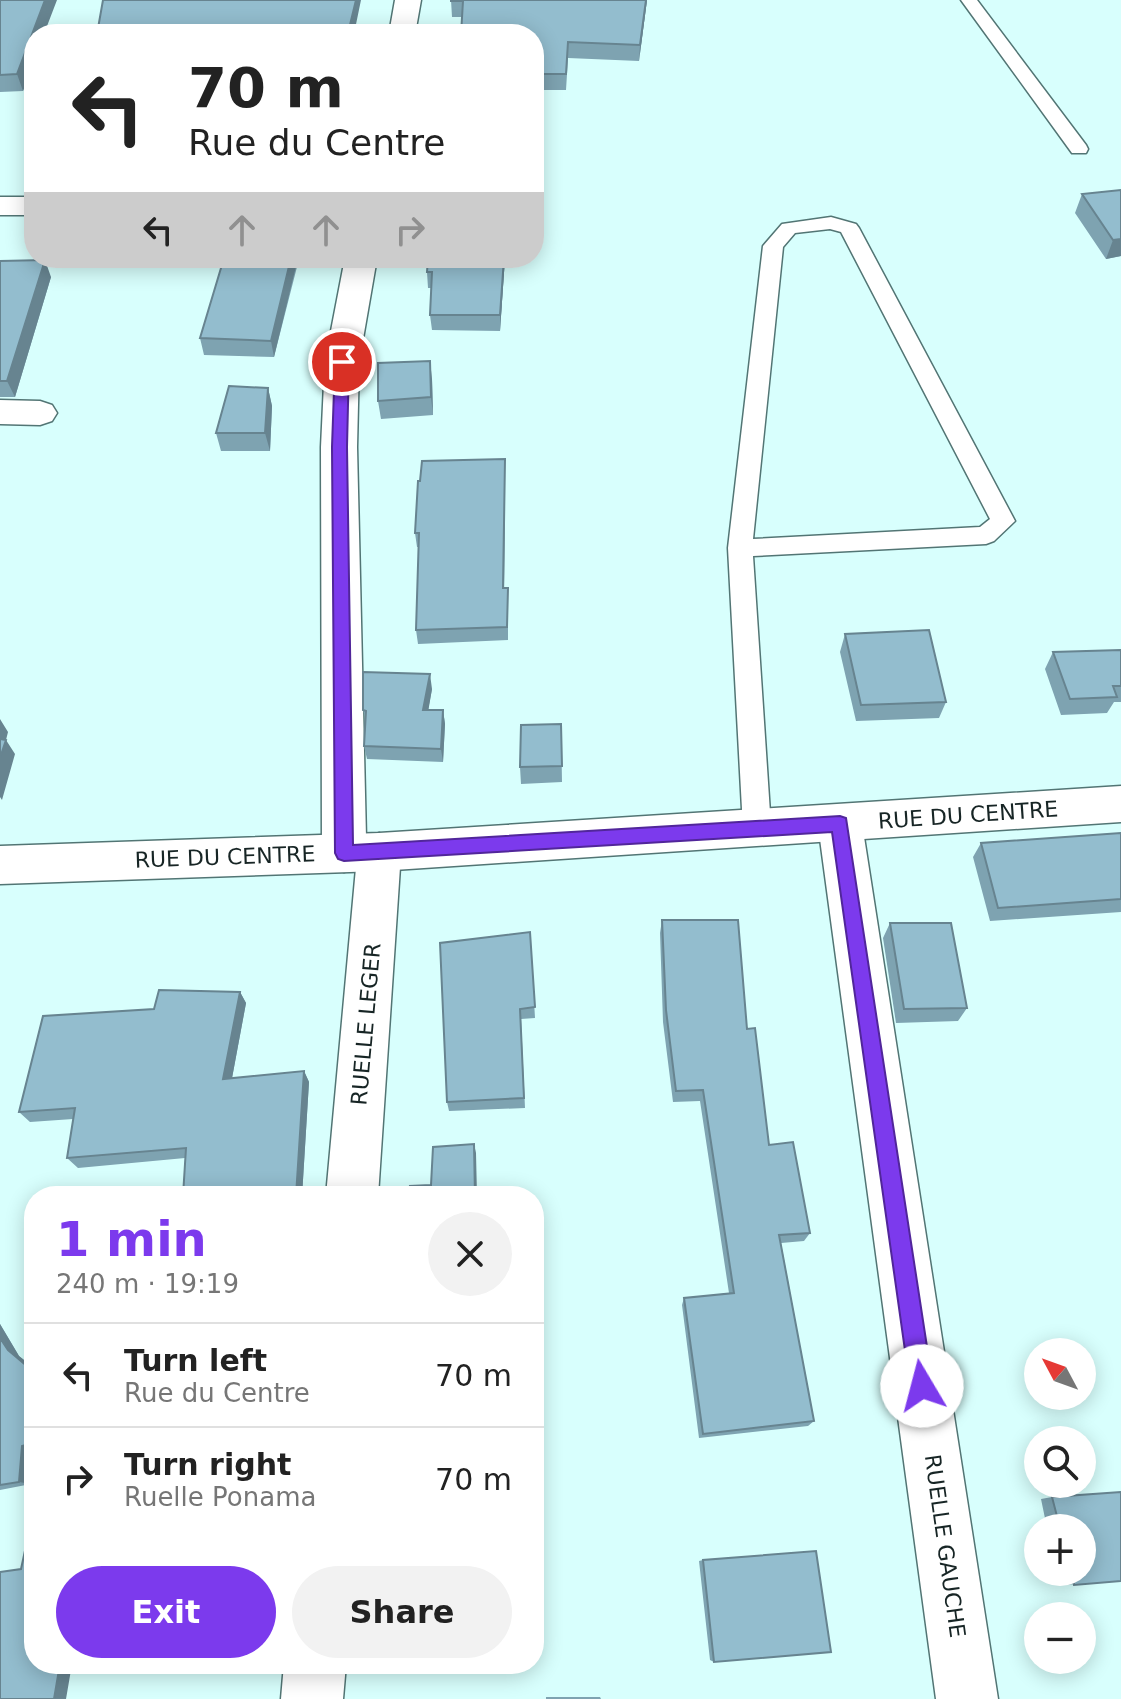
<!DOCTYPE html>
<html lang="en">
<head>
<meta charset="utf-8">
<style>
	body { margin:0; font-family:"DejaVu Sans",sans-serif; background:#f2f2f2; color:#222; height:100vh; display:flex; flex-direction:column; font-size:30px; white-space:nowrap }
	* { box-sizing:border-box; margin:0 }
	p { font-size:26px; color:#767676 }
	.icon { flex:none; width:44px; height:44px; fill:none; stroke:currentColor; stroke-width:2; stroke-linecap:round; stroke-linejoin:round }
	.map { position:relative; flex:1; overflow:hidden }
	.drawer { position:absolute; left:24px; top:1186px; width:520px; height:488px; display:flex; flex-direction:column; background:#fff; border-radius:32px; box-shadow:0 4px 20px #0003 }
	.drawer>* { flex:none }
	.top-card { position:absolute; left:24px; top:24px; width:520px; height:244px; border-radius:32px; box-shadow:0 4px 20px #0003; background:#fff; color:#222; overflow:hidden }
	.needle { width:52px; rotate:311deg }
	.buttons { position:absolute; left:1024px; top:1338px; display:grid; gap:16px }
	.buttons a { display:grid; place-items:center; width:72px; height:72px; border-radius:50%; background:#fff; box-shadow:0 4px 20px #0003; font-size:40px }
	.pin { position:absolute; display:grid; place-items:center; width:68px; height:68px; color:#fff; margin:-34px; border:4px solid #fff; border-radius:50%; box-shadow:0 2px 8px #0007 }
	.me { position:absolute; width:88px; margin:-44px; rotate:352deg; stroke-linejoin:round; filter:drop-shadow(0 0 6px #0008) }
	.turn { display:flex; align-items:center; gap:28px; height:168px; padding:0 32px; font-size:36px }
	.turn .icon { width:104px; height:104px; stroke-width:2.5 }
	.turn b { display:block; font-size:56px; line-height:68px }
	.lanes { display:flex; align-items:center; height:76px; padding:0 32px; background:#0003; justify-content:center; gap:40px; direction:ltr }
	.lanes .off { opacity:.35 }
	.round { display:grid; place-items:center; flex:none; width:84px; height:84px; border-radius:42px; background:#f2f2f2 }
	.overview { display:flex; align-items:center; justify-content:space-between; height:136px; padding:0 32px }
	h1 { font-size:48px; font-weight:600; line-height:60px; color:#7c3aed }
	.cta { display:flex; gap:16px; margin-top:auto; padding:16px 32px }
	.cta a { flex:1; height:92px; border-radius:48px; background:#7c3aed; color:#fff; font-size:32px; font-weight:600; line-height:92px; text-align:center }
	.cta a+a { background:#f2f2f2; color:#222 }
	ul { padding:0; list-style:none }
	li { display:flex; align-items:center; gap:24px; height:104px; padding:0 32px; border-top:2px solid #e0e0e0 }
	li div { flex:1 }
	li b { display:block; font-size:30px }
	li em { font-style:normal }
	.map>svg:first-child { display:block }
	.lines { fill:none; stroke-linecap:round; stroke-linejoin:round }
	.lane-casing { stroke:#527574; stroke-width:3 }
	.street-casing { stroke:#527574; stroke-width:3 }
	.secondary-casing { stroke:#527574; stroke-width:3 }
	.lane { fill:#fff; fill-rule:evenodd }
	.street { fill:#fff; fill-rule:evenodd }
	.secondary { fill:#fff; fill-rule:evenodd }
	.wall { fill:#7ea3b1 }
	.shaded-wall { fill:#678490 }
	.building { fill:#93bdce; stroke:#678490; stroke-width:2 }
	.route { fill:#7c3aed; stroke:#51269a; stroke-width:2 }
	.labels { text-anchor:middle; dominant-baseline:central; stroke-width:8; stroke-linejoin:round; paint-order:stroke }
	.street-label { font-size:22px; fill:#172525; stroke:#fff }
</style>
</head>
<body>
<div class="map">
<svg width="1121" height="1699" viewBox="0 0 1121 1699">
	<rect width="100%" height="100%" fill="#d8fffd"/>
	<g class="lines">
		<defs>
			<path id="lane" d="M961 0H977L1086 145 1088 149 1086 153H1072Z
				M831 217 856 224 859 228 1015 521 994 541 986 544 753 556 771 828 767 836 757 840 747 836 743 828 728 548 763 246 782 224ZM830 229 841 232 990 519 980 527 753 539 783 247 795 233Z"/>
			<path id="street" d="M395 0H421L415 34H389Z
				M0 197H34V215H0Z
				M345 258H377L359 362 357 447 366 838 379 833 395 839 401 852 378 1196H326L356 868 344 872 328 866 322 853 321 447 325 362Z
				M0 400 40 401 52 405 57 413 52 421 40 425 0 424Z
				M840 806 855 811 862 824 998 1699H936L818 824 825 811Z
				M284 1664H346L343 1699H281Z"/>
			<path id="secondary" d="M1121 786V822L379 871 0 884V846L379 833Z"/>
		</defs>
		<use href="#lane" class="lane-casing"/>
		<use href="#street" class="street-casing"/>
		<use href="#secondary" class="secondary-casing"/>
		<use href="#lane" class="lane"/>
		<use href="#street" class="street"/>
		<use href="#secondary" class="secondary"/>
	</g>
	<path class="wall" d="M0 0 34 34V62L23 91 0 92Z
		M451 0H647L639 61 568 58 566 90H534V34L462 17H452Z
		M1121 190V256L1106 259 1075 213 1082 194Z
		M224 258H309L299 259 274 357 204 355 200 338Z
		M505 258 500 331 432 330 430 315 431 288H428L427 272Z
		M0 261 51 277 15 397H0Z
		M432 379 433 415 381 419 378 401Z
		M268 388 272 406 270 451H221L216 433Z
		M505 459 504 588H508V640L418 644 416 630 419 547H417L415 533Z
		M845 634 946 702 939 718 856 721 840 652Z
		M1121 650V702H1114L1107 713 1061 715 1045 669 1053 652Z
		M432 689 428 710H443L445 724 443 762 367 759 364 746 366 720 363 710Z
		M561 724 562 782 521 784 520 767Z
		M1121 833V912L990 921 973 857 981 843Z
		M662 920 747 1029 769 1145 810 1233 804 1241 781 1243 814 1421 808 1426 699 1438 682 1305 684 1298 729 1293 700 1101 673 1102 663 1022 660 933Z
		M890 923 967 1008 958 1021 896 1023 883 938Z
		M530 932 535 1018 521 1019 525 1108 449 1111 447 1102Z
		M240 992 246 1003 232 1078 304 1071 309 1082 302 1196H183L185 1158 78 1168 67 1158 73 1119 30 1122 19 1112 154 1009Z
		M0 1324 19 1356 34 1368V1450L31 1484 0 1490Z
		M1121 1492V1581L1061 1585 1058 1572H1082V1528H1047L1041 1499 1052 1497Z
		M703 1560 714 1662 710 1660 699 1561Z
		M546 1697H600L601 1699H546Z"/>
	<path class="shaded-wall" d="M45 0H57L44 34H34V62L23 91 17 74Z
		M356 0H361L354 34 349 29Z
		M646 0H647L639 61 640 45Z
		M1121 239V256L1106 259 1113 240Z
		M291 258H298L274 357 271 341Z
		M504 258H505L500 331V315Z
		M45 260 51 277 15 397 7 381Z
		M430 361 432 379 433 415 431 397Z
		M268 388 272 406 270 451 265 433Z
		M505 459V474L504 602 503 588Z
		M430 674 432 689 426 724 423 710Z
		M443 710 445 724 443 762 441 749Z
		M0 719 8 732 6 740 15 754 2 800 0 797Z
		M240 992 246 1003 230 1089 223 1079Z
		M304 1071 309 1082 302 1196H296Z
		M474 1144 476 1153 477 1196H475Z
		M0 1324 19 1356 34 1368V1372L8 1350 0 1338Z
		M34 1439V1450L31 1484 19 1482 22 1446Z
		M60 1664H72L66 1699H54Z"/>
	<path class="building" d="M0 0H45L17 74 0 75Z
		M103 0H356L349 29H356L355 34H97Z
		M451 0H646L640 45 568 42 566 74H534V34H461L463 1H451Z
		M1121 190V239L1113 240 1082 194Z
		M224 258H291L271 341 200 338Z
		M428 258H504L500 315H430L432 272H427Z
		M45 260 7 381H0V261Z
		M430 361 431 397 378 401V363Z
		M229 386 268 388 265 433H216Z
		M505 459 503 588H508L507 627 416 630 419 533H415L418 481H420L422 461Z
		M929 630 946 702 861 705 845 634Z
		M1121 650V686H1113L1117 697 1070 699 1053 652Z
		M363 672 430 674 423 710H443L441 749 364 746 366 711 363 710Z
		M561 724 562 766 520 767 521 725Z
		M0 739 6 740 0 758Z
		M1121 833V899L998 908 981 843Z
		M662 920H738L747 1029 755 1028 769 1145 793 1142 810 1233 779 1235 814 1421 703 1434 684 1298 734 1293 703 1090 676 1091 666 1010Z
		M890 923H951L967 1008 904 1009Z
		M530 932 535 1007 520 1009 524 1098 447 1102 440 943Z
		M159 990 240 992 223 1079 304 1071 296 1196H183L186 1148 67 1158 75 1108 19 1112 43 1016 154 1009Z
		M474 1144 475 1196H411L410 1186 431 1185 433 1147Z
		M0 1338 8 1350 34 1372V1439L33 1443 22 1446 19 1482 0 1485Z
		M1121 1492V1581L1074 1585 1071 1572H1082V1528H1060L1052 1497Z
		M26 1546H34V1664H60L54 1699H0V1572L21 1569Z
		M816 1551 831 1652 714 1662 703 1560Z"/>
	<path class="route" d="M342 357 349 362 347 447 353 845 840 816 846 818 933 1386 930 1394 922 1398 914 1394 910 1386 832 832 344 861 338 859 335 853 332 447 335 362Z"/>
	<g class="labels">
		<g class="street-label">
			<text transform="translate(968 815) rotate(-4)">RUE DU CENTRE</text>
			<text transform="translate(225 857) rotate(-2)">RUE DU CENTRE</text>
			<text transform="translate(366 1024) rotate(-85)">RUELLE LEGER</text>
			<text transform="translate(945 1546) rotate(82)">RUELLE GAUCHE</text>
		</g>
	</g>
</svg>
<div class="buttons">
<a><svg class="needle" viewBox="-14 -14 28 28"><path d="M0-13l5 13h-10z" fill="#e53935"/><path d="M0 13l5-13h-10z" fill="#767676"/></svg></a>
<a><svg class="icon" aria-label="search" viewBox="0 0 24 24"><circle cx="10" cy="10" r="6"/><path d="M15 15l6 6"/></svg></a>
<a>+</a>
<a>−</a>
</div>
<div class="pin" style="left:342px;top:362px;background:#d93025"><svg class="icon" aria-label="arrive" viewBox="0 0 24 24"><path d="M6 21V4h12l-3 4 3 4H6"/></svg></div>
<svg class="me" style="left:922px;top:1386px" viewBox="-20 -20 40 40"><circle r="19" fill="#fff"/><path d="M0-13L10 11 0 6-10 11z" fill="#7c3aed"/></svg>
<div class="top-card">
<div class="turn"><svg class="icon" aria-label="left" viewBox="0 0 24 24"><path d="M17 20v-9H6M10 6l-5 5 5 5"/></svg><div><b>70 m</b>Rue du Centre</div></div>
<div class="lanes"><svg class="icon" aria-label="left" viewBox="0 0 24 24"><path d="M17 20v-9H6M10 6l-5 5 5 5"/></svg><svg class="icon off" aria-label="ahead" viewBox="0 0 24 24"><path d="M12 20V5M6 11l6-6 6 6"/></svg><svg class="icon off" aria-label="ahead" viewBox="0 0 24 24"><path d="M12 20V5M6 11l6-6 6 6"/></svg><svg class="icon off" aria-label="right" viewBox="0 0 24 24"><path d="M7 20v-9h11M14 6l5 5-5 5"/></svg></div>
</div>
<section class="drawer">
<div class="overview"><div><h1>1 min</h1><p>240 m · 19:19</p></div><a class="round"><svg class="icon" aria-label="close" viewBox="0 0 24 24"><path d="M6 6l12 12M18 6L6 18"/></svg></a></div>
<ul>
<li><svg class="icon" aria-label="left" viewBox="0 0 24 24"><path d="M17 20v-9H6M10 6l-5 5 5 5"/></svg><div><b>Turn left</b><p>Rue du Centre</p></div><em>70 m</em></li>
<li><svg class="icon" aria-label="right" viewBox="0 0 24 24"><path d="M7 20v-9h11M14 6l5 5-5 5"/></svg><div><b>Turn right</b><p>Ruelle Ponama</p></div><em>70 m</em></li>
</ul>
<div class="cta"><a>Exit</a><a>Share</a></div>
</section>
</div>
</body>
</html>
